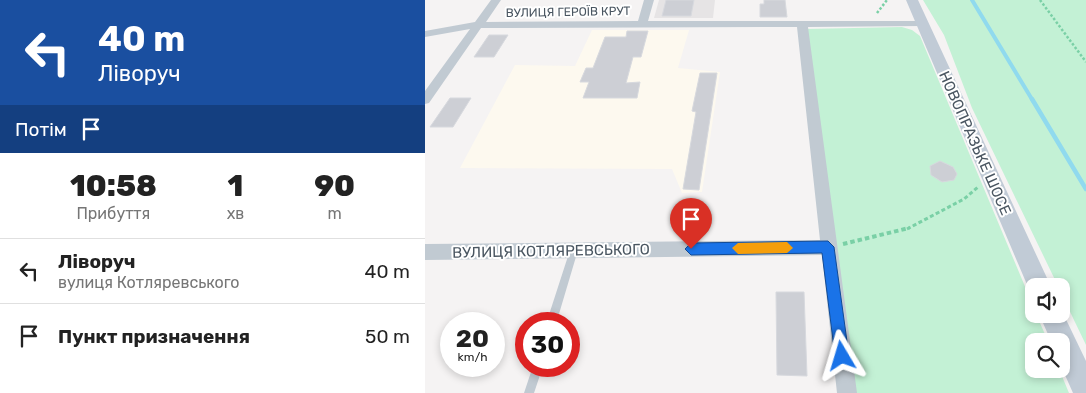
<!DOCTYPE html>
<html lang="uk">
<head>
<meta charset="utf-8">
<style>
	body { margin:0; font-family:Rubik,sans-serif; background:#f6f6f6; color:#222; height:100vh; display:flex; flex-direction:column; font-size:19px; white-space:nowrap }
	* { box-sizing:border-box; margin:0 }
	p { font-size:16px; color:#767676 }
	.icon { flex:none; width:28px; height:28px; fill:none; stroke:currentColor; stroke-width:2; stroke-linecap:round; stroke-linejoin:round }
	.map { position:relative; flex:1; overflow:hidden }
	.drawer { display:flex; flex-direction:column; background:#fff; width:425px }
	.drawer>* { flex:none }
	.top-card { background:#1a4fa0; color:#fff; overflow:hidden }
	.buttons { position:absolute; left:600px; top:278px; display:grid; gap:10px }
	.buttons a { display:grid; place-items:center; width:45px; height:45px; border-radius:10px; background:#fff; box-shadow:0 2px 8px #0003; font-size:25px }
	.speed { position:absolute; left:15px; top:312px; display:flex; gap:10px; font-size:25px; font-weight:700; text-align:center }
	.speed>* { display:grid; place-content:center; width:65px; height:65px; border-radius:50%; background:#fff; box-shadow:0 2px 8px #0003; line-height:1 }
	.speed small { font-size:12px; font-weight:400 }
	.speed .limit { border:8px solid #d22; background:#fff; color:#111 }
	.pin { position:absolute; display:grid; place-items:center; width:42px; height:42px; color:#fff; margin:-51px -21px; border-radius:50% 50% 50% 0; rotate:-45deg; box-shadow:0 0 5px #0007 }
	.pin .icon { rotate:45deg }
	.me { position:absolute; width:55px; margin:-28px; rotate:353deg; stroke-linejoin:round; filter:drop-shadow(0 0 4px #0008) }
	.turn { display:flex; align-items:center; gap:18px; height:105px; padding:0 15px; font-size:22px }
	.turn .icon { width:65px; height:65px; stroke-width:2.5 }
	.turn b { display:block; font-size:35px; line-height:42px }
	.then { display:flex; align-items:center; height:48px; padding:0 15px; background:#0003; gap:10px; font-size:19px }
	.eta { display:flex; justify-content:space-evenly; align-items:center; height:85px; text-align:center }
	.eta b { font-size:30px; font-weight:800; line-height:35px }
	ul { padding:0; list-style:none }
	li { display:flex; align-items:center; gap:15px; height:65px; padding:0 15px; border-top:1px solid #e0e0e0 }
	li div { flex:1 }
	li b { display:block; font-size:19px }
	li em { font-style:normal }
	main { display:flex; flex:1; min-height:0 }
	.map>svg:first-child { display:block }
	.commercial { fill:#fdf9ef }
	.education { fill:#e6e4e5 }
	.green { fill:#c3f1d5 }
	.lines { fill:none; stroke-linecap:round; stroke-linejoin:round }
	.stream-far1 { stroke:#90daee; stroke-width:4 }
	.stream { stroke:#90daee; stroke-width:4.5 }
	.building { fill:#cdcfd5; stroke:#d7d9de }
	.path-far2 { stroke:#7ad0a6; stroke-width:2.5; stroke-dasharray:2.5 2; stroke-linecap:butt }
	.path-far1 { stroke:#7ad0a6; stroke-width:3; stroke-dasharray:4 2.5; stroke-linecap:butt }
	.path { stroke:#7ad0a6; stroke-width:4; stroke-dasharray:4.5 3; stroke-linecap:butt }
	.service { fill:#c1cad2; fill-rule:evenodd }
	.minor { fill:#c1cad2; fill-rule:evenodd }
	.secondary { fill:#c1cbd6; fill-rule:evenodd }
	.route { fill:#1a73e8; stroke:#114b97 }
	.slow { fill:#f59e0b }
	.labels { text-anchor:middle; dominant-baseline:central; stroke-width:4; stroke-linejoin:round; paint-order:stroke }
	.far-street-label { font-size:12px; fill:#4a5661; stroke:#fff }
	.street-label { font-size:15px; fill:#4a5661; stroke:#fff }
</style>
</head>
<body>
<main>
<section class="drawer">
<div class="top-card">
<div class="turn"><svg class="icon" aria-label="left" viewBox="0 0 24 24"><path d="M17 20v-9H6M10 6l-5 5 5 5"/></svg><div><b>40 m</b>Ліворуч</div></div>
<div class="then">Потім<svg class="icon" aria-label="arrive" viewBox="0 0 24 24"><path d="M6 21V4h12l-3 4 3 4H6"/></svg></div>
</div>
<div class="eta">
<div><b>10:58</b><p>Прибуття</p></div>
<div><b>1</b><p>хв</p></div>
<div><b>90</b><p>m</p></div>
</div>
<ul>
<li><svg class="icon" aria-label="left" viewBox="0 0 24 24"><path d="M17 20v-9H6M10 6l-5 5 5 5"/></svg><div><b>Ліворуч</b><p>вулиця Котляревського</p></div><em>40 m</em></li>
<li><svg class="icon" aria-label="arrive" viewBox="0 0 24 24"><path d="M6 21V4h12l-3 4 3 4H6"/></svg><div><b>Пункт призначення</b></div><em>50 m</em></li>
</ul>
</section>
<div class="map">
<svg width="661" height="393" viewBox="0 0 661 393">
	<rect width="100%" height="100%" fill="#f5f3f3"/>
	<path class="commercial" d="M167 30H264L253 68 295 72 277 192 257 193 247 169 35 168 90 65 150 66Z"/>
	<path class="education" d="M234 0H290L288 18H229Z"/>
	<path class="green" d="M498 0H661V345L636 293V286H633L547 108 519 35Z
		M477 27 487 30 495 36 609 308V314H611L623 341H609V369H634L644 393H428L381 29Z"/>
	<g class="lines">
		<path class="stream-far1" d="M547 0 608 101"/>
		<path class="stream" d="M607 99 661 189"/>
	</g>
	<path class="building" d="M241 0H269L266 16H237Z
		M339 0H360L362 17H335V4H339Z
		M202 31H223L216 57H208L201 83 215 82 212 98H158L164 82H155L161 68H168L180 37H201Z
		M64 35H83L69 57H49Z
		M275 73H292L274 190 258 189 271 112 267 111Z
		M25 98H46L28 127H5Z
		M515 161 528 167 532 174 529 180 517 182 506 175 505 166Z
		M351 292H379L382 376 352 375Z"/>
	<g class="lines">
		<path class="path-far2" d="M615 0 661 62
			M452 13 462 0"/>
		<path class="path-far1" d="M482 229 539 199 553 187"/>
		<path class="path" d="M418 244 484 228"/>
		<path class="service" d="M149 246 152 247 153 250 131 324H121L145 250 146 247Z
			M108 366H118L109 393H99Z"/>
		<path class="minor" d="M66 0H76L61 22 213 21 219 0H229L223 21H501L502 23 497 26 383 27 432 393H412L397 255 0 260V244L395 240 372 27 56 28 4 103 0 104V91L45 29 0 37V31L50 22Z"/>
		<path class="secondary" d="M481 0H493L622 278 626 286H609V295L606 294Z
			M636 309 661 361V393H648L636 366V341H626L614 314H636Z"/>
	</g>
	<path class="route" d="M403 241 409 247 424 356 422 362 417 364 412 362 410 356 397 253 266 255 260 249 266 243Z"/>
	<path class="slow" d="M362 242 368 248 362 253 313 254 307 248 313 243Z"/>
	<g class="labels">
		<g class="far-street-label">
			<text transform="translate(143 12) rotate(-1)">ВУЛИЦЯ ГЕРОЇВ КРУТ</text>
		</g>
		<g class="street-label">
			<text transform="translate(550 143) rotate(66)">НОВОПРАЗЬКЕ ШОСЕ</text>
			<text transform="translate(126 251) rotate(-1)">ВУЛИЦЯ КОТЛЯРЕВСЬКОГО</text>
		</g>
	</g>
</svg>
<div class="buttons">
<a><svg class="icon" aria-label="sound" viewBox="0 0 24 24"><path d="M4 9h4l5-4v14l-5-4H4zM17 9q2 3 0 6"/></svg></a>
<a><svg class="icon" aria-label="search" viewBox="0 0 24 24"><circle cx="10" cy="10" r="6"/><path d="M15 15l6 6"/></svg></a>
</div>
<div class="speed"><div>20<small>km/h</small></div><div class="limit">30</div></div>
<div class="pin" style="left:266px;top:249px;background:#d93025"><svg class="icon" aria-label="arrive" viewBox="0 0 24 24"><path d="M6 21V4h12l-3 4 3 4H6"/></svg></div>
<svg class="me" style="left:417px;top:356px" viewBox="-20 -20 40 40"><path d="M0-17L14 15 0 8-14 15z" fill="#1a73e8" stroke="#fff" stroke-width="4"/></svg>
</div>
</main>
</body>
</html>
